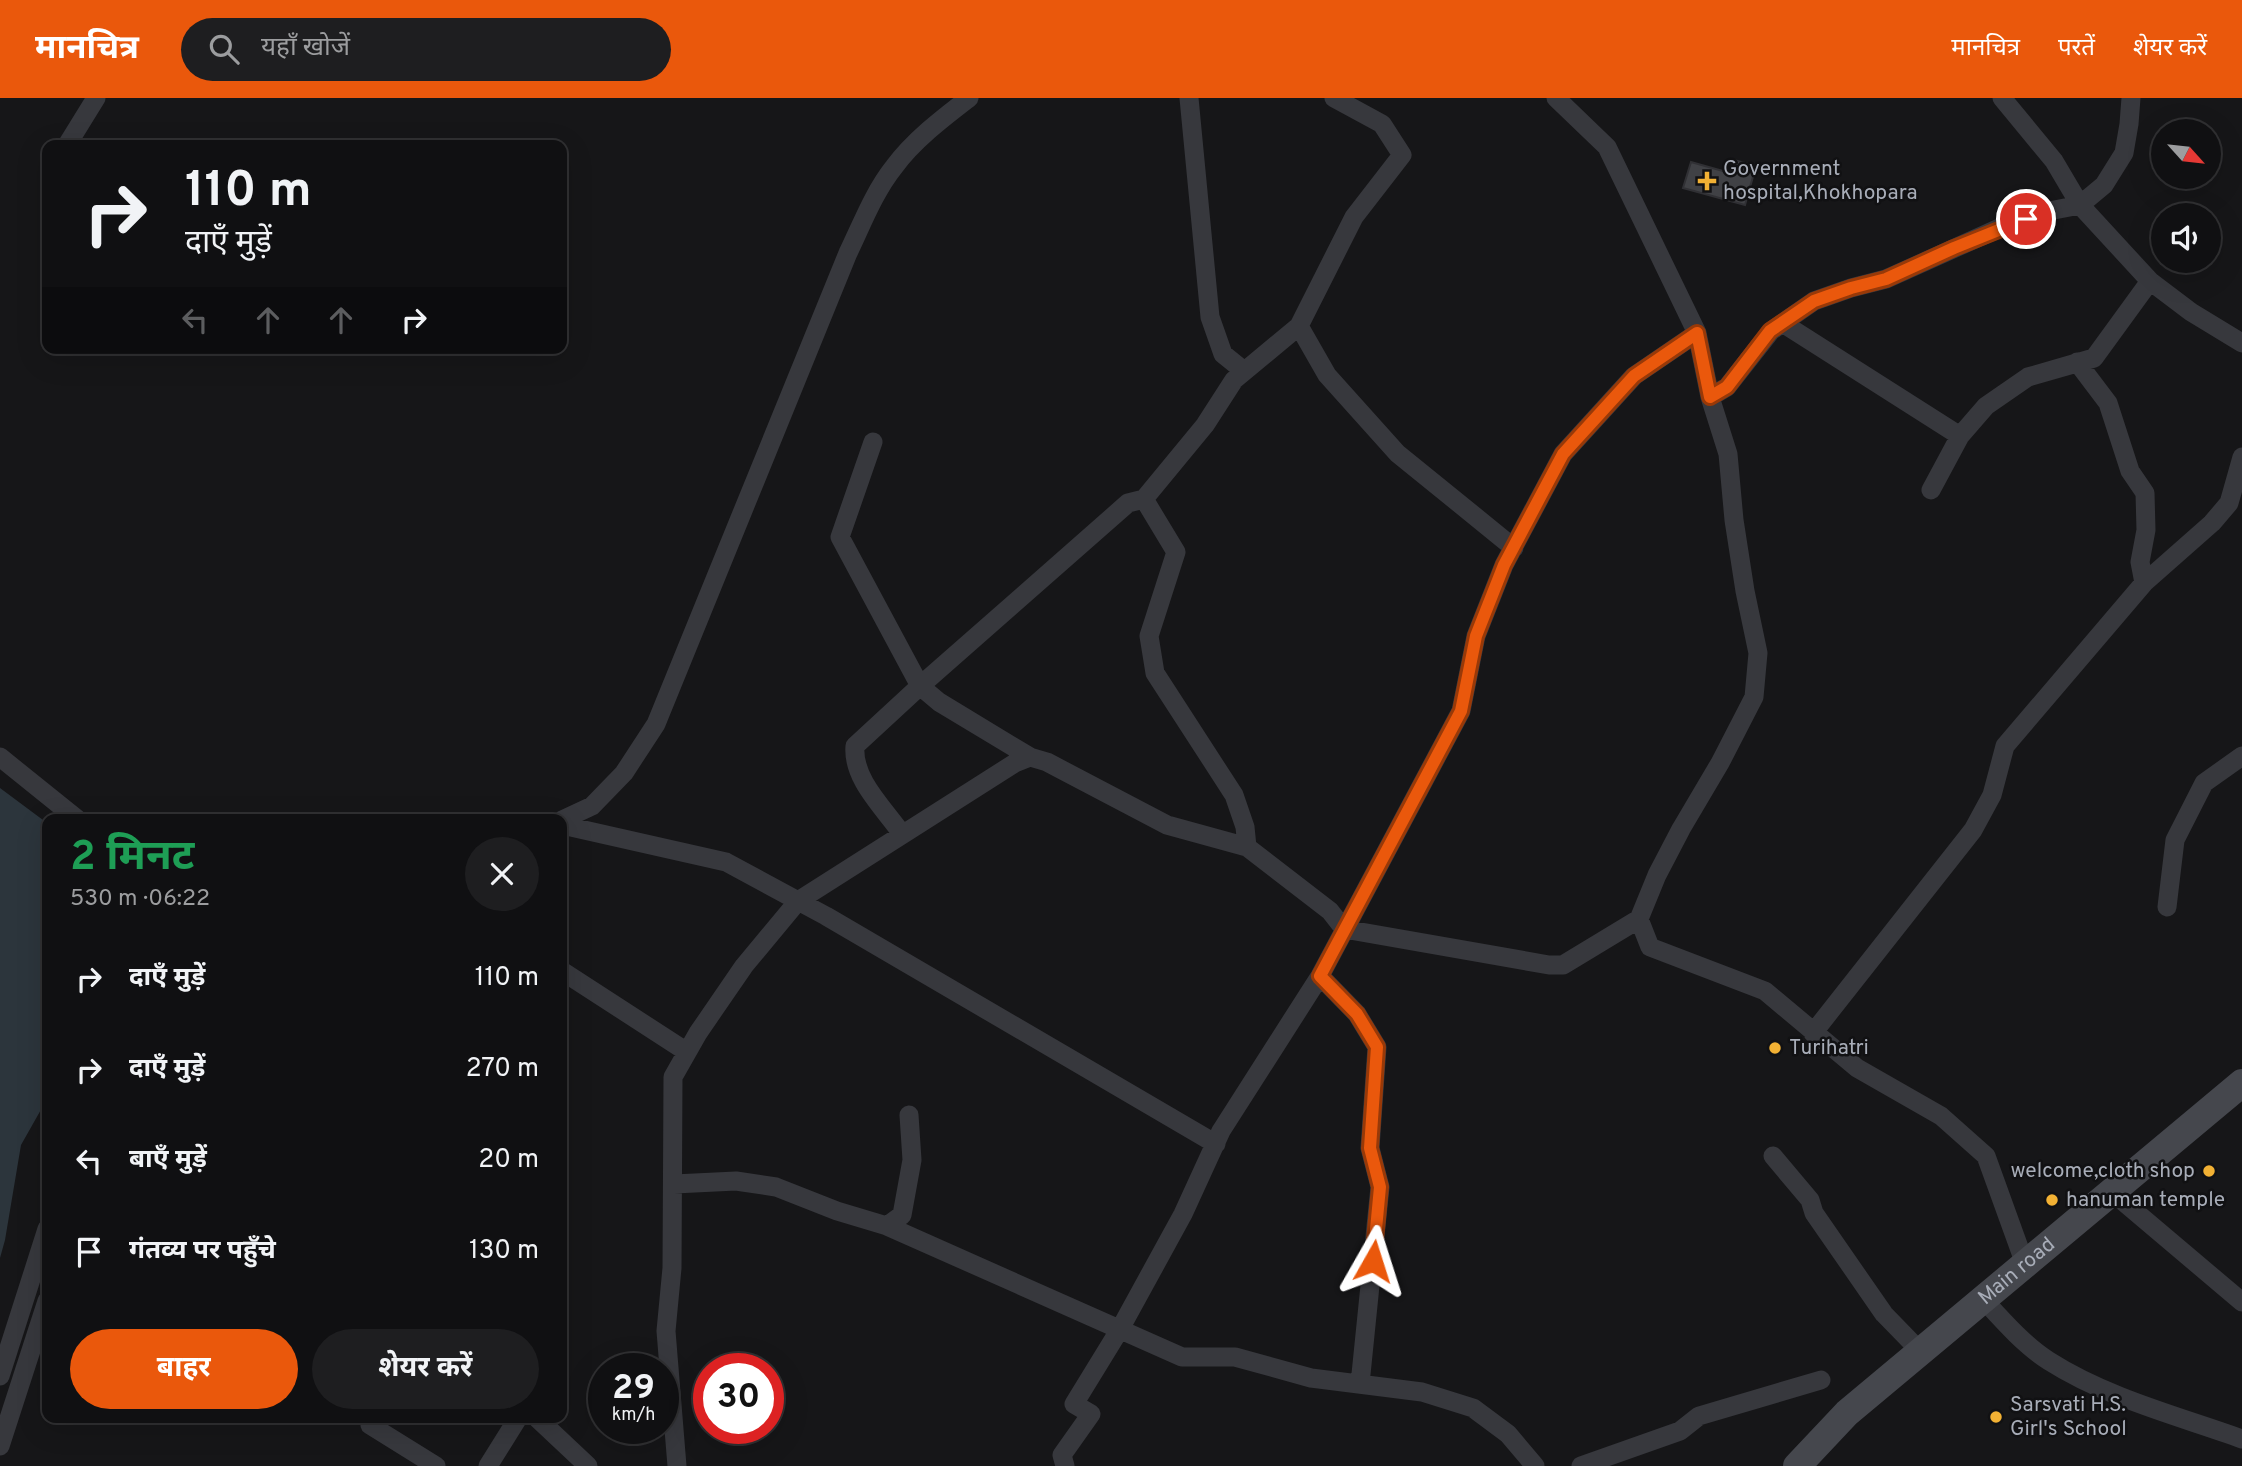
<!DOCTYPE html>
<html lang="hi">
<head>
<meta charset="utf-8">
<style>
	body { margin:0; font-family:Overpass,"Noto Sans Devanagari",sans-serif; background:#1e1e20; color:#f1f3f6; height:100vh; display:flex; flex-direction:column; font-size:26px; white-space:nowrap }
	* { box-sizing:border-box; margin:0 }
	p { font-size:23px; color:#9c9d9f }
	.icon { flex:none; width:38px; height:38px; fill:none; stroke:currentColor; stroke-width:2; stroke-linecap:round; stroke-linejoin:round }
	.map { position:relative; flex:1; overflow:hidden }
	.panel { position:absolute; left:42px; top:716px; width:525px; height:609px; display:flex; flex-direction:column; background:#101012; border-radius:14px; box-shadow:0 7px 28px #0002,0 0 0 2px #303032 }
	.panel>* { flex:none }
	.guide { position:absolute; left:42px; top:42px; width:525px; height:214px; border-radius:14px; box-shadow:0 7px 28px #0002,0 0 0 2px #303032; background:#101012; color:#f1f3f6; overflow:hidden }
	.needle { width:46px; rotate:117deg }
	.tools { position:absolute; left:2151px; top:21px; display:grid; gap:14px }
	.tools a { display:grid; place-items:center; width:70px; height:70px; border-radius:50%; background:#101012; box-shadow:0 7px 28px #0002,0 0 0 2px #303032; font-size:35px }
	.speed { position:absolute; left:588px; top:1255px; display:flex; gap:14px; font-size:35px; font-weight:700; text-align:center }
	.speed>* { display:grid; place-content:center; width:91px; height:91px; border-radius:50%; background:#101012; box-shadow:0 7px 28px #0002,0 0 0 2px #303032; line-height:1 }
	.speed small { font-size:18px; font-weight:400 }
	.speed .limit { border:10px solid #d22; background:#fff; color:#111 }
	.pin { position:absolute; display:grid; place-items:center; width:60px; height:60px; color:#fff; margin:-30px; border:4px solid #fff; border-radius:50%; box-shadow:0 2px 7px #0007 }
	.me { position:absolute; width:77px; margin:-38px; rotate:6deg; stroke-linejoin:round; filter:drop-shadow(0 0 5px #0008) }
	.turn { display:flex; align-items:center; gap:24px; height:147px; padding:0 28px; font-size:32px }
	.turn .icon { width:91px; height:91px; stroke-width:2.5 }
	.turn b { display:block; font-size:49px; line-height:60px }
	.lanes { display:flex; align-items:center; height:66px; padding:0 28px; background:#0003; justify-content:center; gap:35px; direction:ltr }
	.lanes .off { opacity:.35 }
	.round { display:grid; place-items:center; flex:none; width:74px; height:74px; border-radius:37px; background:#1e1e20 }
	.summary { display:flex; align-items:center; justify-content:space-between; height:119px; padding:0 28px }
	h1 { font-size:42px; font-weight:700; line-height:52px; color:#1e9e55 }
	.cta { display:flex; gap:14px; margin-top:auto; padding:14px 28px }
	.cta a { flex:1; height:80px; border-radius:42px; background:#ea580c; color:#fff; font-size:28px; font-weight:700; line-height:80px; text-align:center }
	.cta a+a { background:#1e1e20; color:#f1f3f6 }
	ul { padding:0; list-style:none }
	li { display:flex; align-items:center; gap:21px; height:91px; padding:0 28px }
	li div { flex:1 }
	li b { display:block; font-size:26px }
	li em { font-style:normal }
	header { display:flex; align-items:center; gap:42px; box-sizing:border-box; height:98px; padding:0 35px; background:#ea580c; color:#fff }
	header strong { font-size:33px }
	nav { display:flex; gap:38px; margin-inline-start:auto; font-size:24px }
	.search { width:490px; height:63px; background:#1e1e20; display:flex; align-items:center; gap:18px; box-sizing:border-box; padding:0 24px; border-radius:38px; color:#9c9d9f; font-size:26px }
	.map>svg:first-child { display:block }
	.water { fill:#2c353c }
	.building { fill:#404145; stroke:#303034; stroke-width:2 }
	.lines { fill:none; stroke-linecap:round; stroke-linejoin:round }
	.street { stroke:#37383d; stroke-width:19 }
	.secondary { stroke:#45474d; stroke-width:28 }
	.route-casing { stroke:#983908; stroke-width:18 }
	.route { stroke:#ea580c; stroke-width:12 }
	.poi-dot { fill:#f2b134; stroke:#111113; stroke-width:2.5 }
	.labels { text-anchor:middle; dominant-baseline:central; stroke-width:5; stroke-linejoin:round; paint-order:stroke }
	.poi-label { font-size:21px; fill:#a8adb8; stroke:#111113; text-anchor:start }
	.street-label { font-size:21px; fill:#a8adb8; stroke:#111113 }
</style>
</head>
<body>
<header>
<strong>मानचित्र</strong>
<div class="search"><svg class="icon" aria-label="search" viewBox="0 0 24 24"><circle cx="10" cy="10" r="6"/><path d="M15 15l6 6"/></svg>यहाँ खोजें</div>
<nav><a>मानचित्र</a><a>परतें</a><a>शेयर करें</a></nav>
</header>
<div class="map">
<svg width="2242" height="1368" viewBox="0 0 2242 1368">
	<rect width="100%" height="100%" fill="#161618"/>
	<path class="water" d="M0 690 47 725V1001L21 1047 5 1142 0 1160Z"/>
	<path class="building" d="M1734 62 1756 68 1745 107 1683 90 1691 64 1730 75Z"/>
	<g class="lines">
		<path class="street" d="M1189 0 1210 219 1223 256 1244 273
			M1556 0 1607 49 1697 235 1710 299 1728 356 1734 422 1745 493 1758 555 1754 599 1720 665 1681 731 1657 777 1639 821 1650 849 1765 893 1857 970 1941 1018 1986 1058 2025 1166
			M2002 0 2054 63 2080 107 2150 183 2191 214 2242 245
			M67 47 96 0
			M1784 226 1960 338
			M1299 228 1354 119 1402 57 1382 26 1334 0
			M2077 264 2108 305 2130 373 2145 395 2146 432 2140 464 2144 485
			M1710 299 1727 289 1771 233 1814 203 1851 190 1886 181 2004 128 2049 113 2080 107 2104 87 2124 55 2129 26 2131 0
			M873 344 840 439 920 588 939 604 1030 659
			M1931 392 1960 338 1986 308 2028 279 2094 260 2150 183
			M1144 401 1176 454 1149 538 1155 575 1234 697 1245 729 1247 749
			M0 659 77 721
			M562 722 592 708 624 675 656 626 848 155C862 126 874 94 894 69 914 42 943 20 969 0
			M562 727 726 764 826 818 1216 1046
			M902 736C884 710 852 681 855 648L920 588 1128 405 1144 401 1205 327 1234 282 1299 228 1327 277 1397 355 1514 450
			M2167 809 2175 742 2204 685 2242 658
			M562 873 687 954
			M1320 878 1357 916 1377 949 1370 1050 1380 1089 1360 1286
			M1813 935 1973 732 1992 697 2005 648 2144 485 2212 425 2229 405 2242 359
			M1773 1058 1810 1102 1814 1115 1884 1216 1920 1253
			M674 1086 736 1083 776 1089 837 1113 887 1128 1182 1259H1235L1311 1280 1422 1294 1473 1310 1508 1336 1535 1368
			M2112 1094 2242 1204
			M887 1128 902 1117 912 1062 909 1017
			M1983 1201C2003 1223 2024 1247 2049 1263 2107 1300 2178 1318 2242 1341
			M0 1278 47 1131
			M537 1320 588 1368
			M370 1327 436 1368
			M0 1348 47 1203
			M488 1368 518 1320
			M677 1368 666 1233 672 1170 673 979 698 935 744 868 798 803 1015 665 1030 659 1047 664 1167 727 1247 749 1330 813 1344 831 1549 867H1563L1639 821
			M1065 1368 1062 1357 1091 1316 1074 1306 1120 1231 1183 1116 1221 1033 1320 878 1461 613 1476 538 1504 467 1563 356 1634 278 1697 235
			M1581 1368 1680 1333 1699 1318 1821 1282"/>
		<path class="secondary" id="s1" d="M1797 1368 1847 1315 2242 985"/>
	</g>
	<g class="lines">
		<defs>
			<path id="route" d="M1373 1163 1380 1089 1370 1050 1377 949 1357 916 1320 878 1461 613 1476 538 1504 467 1563 356 1634 278 1697 235 1710 299 1727 289 1770 233 1814 203 1851 190 1886 181 1954 150 2026 121"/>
		</defs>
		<use href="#route" class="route-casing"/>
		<use href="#route" class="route"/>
	</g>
	<g class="poi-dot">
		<path d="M1703.5 72.5h7v7h7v7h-7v7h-7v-7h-7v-7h7z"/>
		<circle cx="1775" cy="950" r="7"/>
		<circle cx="2209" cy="1073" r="7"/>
		<circle cx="2052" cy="1102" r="7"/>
		<circle cx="1996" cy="1319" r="7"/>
	</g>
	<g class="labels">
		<g class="poi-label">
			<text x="1723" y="71">Government<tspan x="1723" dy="24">hospital,Khokhopara</tspan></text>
			<text x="1789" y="950">Turihatri</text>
			<text x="2195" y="1073" text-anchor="end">welcome,cloth shop</text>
			<text x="2066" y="1102">hanuman temple</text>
			<text x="2010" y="1307">Sarsvati H.S.<tspan x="2010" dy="24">Girl's School</tspan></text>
		</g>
		<g class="street-label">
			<text stroke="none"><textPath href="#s1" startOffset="294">Main road</textPath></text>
		</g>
	</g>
</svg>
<div class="tools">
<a><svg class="needle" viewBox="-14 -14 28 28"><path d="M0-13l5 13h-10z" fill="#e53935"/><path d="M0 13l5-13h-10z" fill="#9c9d9f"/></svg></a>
<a><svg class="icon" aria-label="sound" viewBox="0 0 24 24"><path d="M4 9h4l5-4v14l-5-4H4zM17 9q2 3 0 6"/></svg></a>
</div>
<div class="speed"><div>29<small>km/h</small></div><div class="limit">30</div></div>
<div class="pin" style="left:2026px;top:121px;background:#d93025"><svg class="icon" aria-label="arrive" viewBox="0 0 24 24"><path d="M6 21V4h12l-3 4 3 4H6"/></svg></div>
<svg class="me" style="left:1373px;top:1163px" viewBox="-20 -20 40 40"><path d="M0-17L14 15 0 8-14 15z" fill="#ea580c" stroke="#fff" stroke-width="4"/></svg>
<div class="guide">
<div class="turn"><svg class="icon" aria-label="right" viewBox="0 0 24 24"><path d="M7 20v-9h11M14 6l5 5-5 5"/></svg><div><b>110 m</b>दाएँ मुड़ें</div></div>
<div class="lanes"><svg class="icon off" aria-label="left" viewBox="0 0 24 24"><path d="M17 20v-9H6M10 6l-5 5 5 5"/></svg><svg class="icon off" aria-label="ahead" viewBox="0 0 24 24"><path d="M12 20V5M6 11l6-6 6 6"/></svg><svg class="icon off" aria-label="ahead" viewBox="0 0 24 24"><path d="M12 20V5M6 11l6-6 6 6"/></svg><svg class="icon" aria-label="right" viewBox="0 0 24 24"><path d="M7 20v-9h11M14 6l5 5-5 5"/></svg></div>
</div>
<section class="panel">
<div class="summary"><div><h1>2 मिनट</h1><p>530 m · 06:22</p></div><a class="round"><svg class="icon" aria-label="close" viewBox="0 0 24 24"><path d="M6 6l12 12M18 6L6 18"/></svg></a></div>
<ul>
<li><svg class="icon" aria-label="right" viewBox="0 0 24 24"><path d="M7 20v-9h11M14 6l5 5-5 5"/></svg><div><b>दाएँ मुड़ें</b></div><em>110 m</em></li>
<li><svg class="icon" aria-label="right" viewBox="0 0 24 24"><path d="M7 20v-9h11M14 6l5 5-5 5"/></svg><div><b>दाएँ मुड़ें</b></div><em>270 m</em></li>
<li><svg class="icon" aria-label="left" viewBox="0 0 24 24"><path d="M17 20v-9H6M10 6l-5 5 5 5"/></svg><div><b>बाएँ मुड़ें</b></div><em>20 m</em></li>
<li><svg class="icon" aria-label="arrive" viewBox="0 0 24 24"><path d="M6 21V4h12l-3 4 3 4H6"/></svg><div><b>गंतव्य पर पहुँचे</b></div><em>130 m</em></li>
</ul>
<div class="cta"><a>बाहर</a><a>शेयर करें</a></div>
</section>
</div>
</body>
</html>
